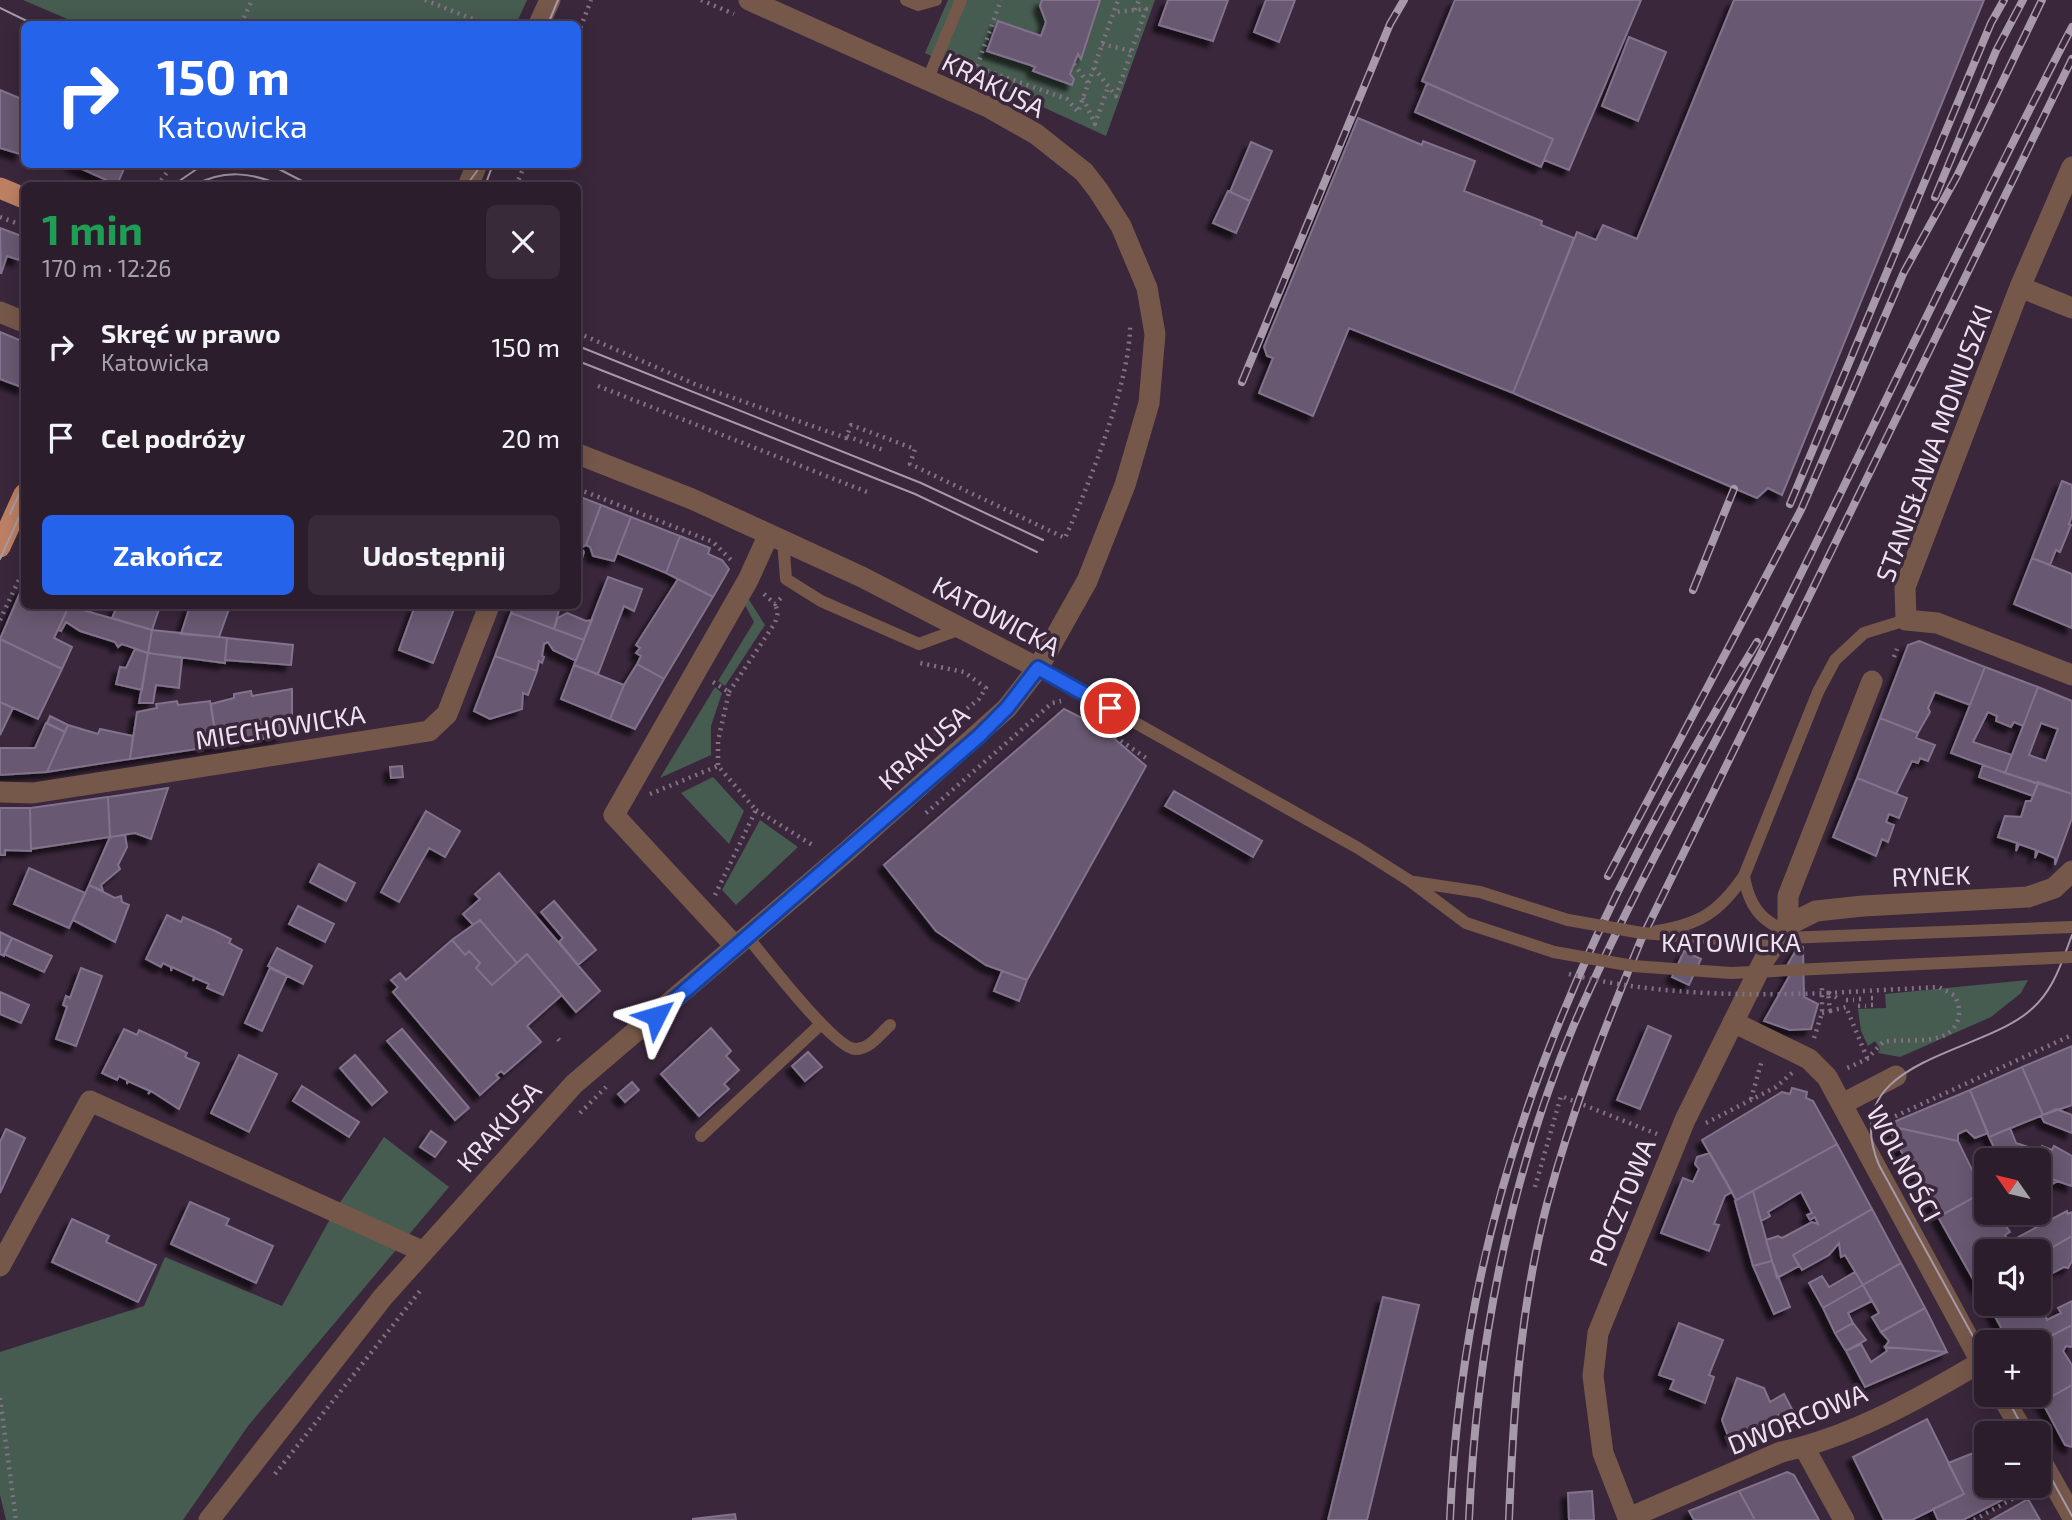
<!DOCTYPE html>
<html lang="pl">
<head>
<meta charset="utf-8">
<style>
	body { margin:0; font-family:"Exo 2",sans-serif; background:#382a39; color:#f1f3f6; height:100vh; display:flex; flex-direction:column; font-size:26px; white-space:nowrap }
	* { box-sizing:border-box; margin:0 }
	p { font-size:23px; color:#a6a2aa }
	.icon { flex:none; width:38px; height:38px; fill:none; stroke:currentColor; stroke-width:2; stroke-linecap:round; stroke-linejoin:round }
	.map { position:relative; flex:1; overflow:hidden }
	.side { position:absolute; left:21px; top:182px; width:560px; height:427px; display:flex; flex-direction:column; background:#2c1d2d; border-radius:10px; box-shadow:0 4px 18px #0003,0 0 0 2px #483b49 }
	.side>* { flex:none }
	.top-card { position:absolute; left:21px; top:21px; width:560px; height:147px; border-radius:10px; box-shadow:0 4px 18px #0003,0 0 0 2px #483b49; background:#2563eb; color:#fff; overflow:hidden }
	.needle { width:46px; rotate:304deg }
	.tools { position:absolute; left:1974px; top:1148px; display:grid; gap:14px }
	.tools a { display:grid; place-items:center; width:77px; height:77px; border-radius:10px; background:#2c1d2d; box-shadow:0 4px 18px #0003,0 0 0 2px #483b49; font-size:35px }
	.pin { position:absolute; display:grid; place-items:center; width:60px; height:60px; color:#fff; margin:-30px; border:4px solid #fff; border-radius:50%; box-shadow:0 2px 7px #0007 }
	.me { position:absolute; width:77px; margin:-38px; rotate:50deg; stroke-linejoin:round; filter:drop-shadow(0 0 5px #0008) }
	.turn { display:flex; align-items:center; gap:24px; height:147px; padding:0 21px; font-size:32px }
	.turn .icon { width:91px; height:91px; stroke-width:2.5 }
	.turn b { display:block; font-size:49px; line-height:60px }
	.round { display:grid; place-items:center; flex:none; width:74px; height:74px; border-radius:10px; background:#382a39 }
	.overview { display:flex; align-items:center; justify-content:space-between; height:119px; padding:0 21px }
	h1 { font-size:42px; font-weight:700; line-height:52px; color:#1e9e55 }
	.cta { display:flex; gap:14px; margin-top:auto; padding:14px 21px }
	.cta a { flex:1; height:80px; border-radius:10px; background:#2563eb; color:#fff; font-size:28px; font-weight:700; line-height:80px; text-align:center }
	.cta a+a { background:#382a39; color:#f1f3f6 }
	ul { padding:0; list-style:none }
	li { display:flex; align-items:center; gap:21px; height:91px; padding:0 21px }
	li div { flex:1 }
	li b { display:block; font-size:26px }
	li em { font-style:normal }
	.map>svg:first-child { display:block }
	.green { fill:#475c50 }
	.building { fill:#675871; stroke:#82728d; stroke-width:2; fill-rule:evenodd; filter:url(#shadow) }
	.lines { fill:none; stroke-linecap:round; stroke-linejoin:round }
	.path { stroke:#827184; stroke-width:4.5; stroke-dasharray:2 5; stroke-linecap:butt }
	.lane { stroke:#76584a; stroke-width:12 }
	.street { stroke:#76584a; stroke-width:21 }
	.primary { stroke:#bc7f62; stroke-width:21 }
	.tram { stroke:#a799a9; stroke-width:2 }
	.rail-casing { stroke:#a799a9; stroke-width:8 }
	.rail { stroke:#3a273c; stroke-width:5; stroke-dasharray:16; stroke-linecap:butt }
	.path-bridge { stroke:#827184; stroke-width:4.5; stroke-dasharray:2 5; stroke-linecap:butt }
	.lane-bridge { stroke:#76584a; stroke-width:12 }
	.route-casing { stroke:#184099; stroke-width:18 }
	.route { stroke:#2563eb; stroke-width:12 }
	.labels { text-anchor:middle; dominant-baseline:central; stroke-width:7; stroke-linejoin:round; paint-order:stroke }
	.street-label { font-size:26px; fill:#eee2f0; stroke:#3a273c }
</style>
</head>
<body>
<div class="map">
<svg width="2072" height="1520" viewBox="0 0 2072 1520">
	<defs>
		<filter id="shadow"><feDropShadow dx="-6" dy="6" stdDeviation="2" flood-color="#0009"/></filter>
	</defs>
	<rect width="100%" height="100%" fill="#3a273c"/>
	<path class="green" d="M23 0H527L516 24H79Z
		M948 0H1155L1106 136 925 53Z
		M748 598 765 625 725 686 718 681 754 622 744 603Z
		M715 687 722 693 711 726V755L660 778Z
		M713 777 744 811 729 844 681 793Z
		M760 820 798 847 736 905 722 890Z
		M2028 980 2021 993 1991 1017 1900 1057 1878 1053 1880 1049 1875 1041 1868 1046 1861 1031 1858 1009 1886 1008 1885 994Z
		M384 1137 449 1187 248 1426 183 1520H6L0 1495V1352L144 1306 165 1257 282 1306 335 1210Z"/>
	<path class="building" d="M1042 0H1100L1081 59 1078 54 1070 74 1074 79 1072 85 1033 71 1035 67 1030 65 987 51 998 21 1041 36 1046 22 1040 6Z
		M1168 0H1228L1213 41 1159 25Z
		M1266 0H1295L1279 42 1254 32Z
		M1455 0H1641L1569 170 1544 160 1553 139 1422 81Z
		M1734 0H1984L1782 495 1768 488 1757 498 1513 393 1577 232 1596 240 1603 225 1637 239Z
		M1629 37 1666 52 1638 121 1602 106Z
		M1427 83 1553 139 1541 167 1415 112Z
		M0 90 24 100V142L20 154 0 148Z
		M1358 118 1422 145 1423 141 1475 161 1464 191 1542 221 1541 225 1574 238 1513 393 1349 328 1313 416 1259 393 1273 358 1267 356 1264 347Z
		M1251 142 1272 151 1250 201 1230 192Z
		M71 164H126L117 185Z
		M1228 191 1250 201 1236 233 1213 223Z
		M0 228 24 237 19 260 7 256 1 274Z
		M0 332 24 342V388L0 379Z
		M2062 481 2072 485V516L2069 524 2071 525 2060 552 2056 550 2050 565 2032 558Z
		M578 496 601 505 586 545 581 548 584 552 579 568Z
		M601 505 631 517 614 561 593 556 590 547 586 545Z
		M631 517 680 536 666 573 617 553Z
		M680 536 710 548 708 554 722 560 729 569 713 597 666 573Z
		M2032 558 2072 574V628L2014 604Z
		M608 577 642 589 634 611 624 606 598 674 574 665Z
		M678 579 713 597 664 679 637 664 641 656 636 653 640 648 636 645Z
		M22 588 24 589V606H69L54 638 72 647 62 669 0 639Z
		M69 606 152 630 148 653 122 644 118 647 115 642 80 631 66 622 61 631 58 630Z
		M117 606H160L152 630 112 618Z
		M190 606H230L219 637 181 634Z
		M415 606H444L454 609 433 663 399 650Z
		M514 606H560L554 629 511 613Z
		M511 613 584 640 576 661 553 650 548 642 544 644 542 656 544 657 542 663 539 661 537 671 495 656Z
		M567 613 586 621 592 620 584 640 554 629 558 618Z
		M152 630 227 638 225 663 148 653Z
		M227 638 293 645 291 665 225 660Z
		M0 639 62 669 38 719 0 702Z
		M1919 641 1985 667 1970 705 1935 692 1928 708 1930 712 1918 733 1880 718 1908 645Z
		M135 649 148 653 142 690 116 684 120 667 126 668Z
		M148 653 182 658 179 688 156 685 153 703H139Z
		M495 656 537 671 528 695 523 693 522 709 490 719 474 711Z
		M637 664 664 679 635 729 610 719 624 685Z
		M574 665 624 685 610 719 561 699Z
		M1985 667 2038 687 2023 726 2014 722 2011 727 1996 721 1997 716 1988 712 1973 742 2012 755 2005 773 1951 753Z
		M2038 687 2072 701V794L2005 773ZM2041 723 2058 729 2046 761 2029 755Z
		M292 689V717H279L282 736 217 746 211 704 234 698V694L251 691 252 696Z
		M177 701 178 705 210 701 217 746 130 759 137 712 157 708 156 704Z
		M0 702 13 708 0 735Z
		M1064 709 1102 728 1146 766 1027 980 986 965 936 931 884 865Z
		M50 716 68 725 65 732 47 723Z
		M1880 718 1918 733 1916 738 1935 745 1928 761 1920 758 1918 763 1912 761 1896 794 1857 778Z
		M46 723 65 732 47 772 0 775V748H35Z
		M68 725 98 734 100 729 133 736 130 759 47 772Z
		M1983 765 2038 784 2033 796 1979 777Z
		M402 766 403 777 391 778 390 767Z
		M1857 778 1907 798 1899 818 1889 814 1886 822 1894 825 1888 842 1882 839 1876 856 1833 837Z
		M2038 782 2072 794V818L2055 865V858L2038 851 2035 858 2036 850 2019 844 2016 851 2017 843 1998 837 2005 816 2021 817 2026 801H2031Z
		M168 788 151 839 135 833 110 837 108 797Z
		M1174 791 1262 841 1253 857 1165 806Z
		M108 797 110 837 31 849 30 808Z
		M0 808H30L31 851 5 850V855H0Z
		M426 811 460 831 445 857 429 848 399 902 381 892Z
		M125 835 127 847 118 865 120 869 101 885 103 891 89 885 110 837Z
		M319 864 355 883 346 901 310 882Z
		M29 868 85 893 69 928 14 904Z
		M499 873 600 991 576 1012 527 954 517 963 480 920 473 925 463 914 480 899 475 894Z
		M89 885 115 898 121 896 122 902 129 905 115 942 73 920Z
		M554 901 596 950 578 965 559 942 563 938 541 912Z
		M298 906 334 924 325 942 289 924Z
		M167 915 181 922 183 917 215 931 231 939 229 943 242 950 223 995 207 988 209 984 195 978 193 981 194 977 172 967 171 971V967L163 963 161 967 146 959Z
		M480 920 517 963 492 985 476 968 480 963 469 951 465 955 452 940Z
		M0 932 12 938 4 956 0 954Z
		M12 938 52 956 44 972 4 954Z
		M452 940 465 955 469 951 480 963 476 968 492 985 527 954 562 995 527 1026 541 1042 504 1074 501 1071 496 1075 499 1078 480 1095 393 992 398 987 391 980 400 973 406 980Z
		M1799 945 1803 947 1804 997 1818 1004 1811 1029 1790 1030 1764 1021 1791 973 1785 969Z
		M277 948 312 966 303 984 268 966Z
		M1684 951 1701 959 1689 985 1672 977Z
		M81 968 102 976 76 1046 56 1039 67 1007 63 1005 66 996 70 998Z
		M270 968 287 976 262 1031 245 1023Z
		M1002 971 1027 980 1019 1001 994 991Z
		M0 992 29 1005 21 1023 0 1014Z
		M1648 1026 1671 1036 1640 1109 1617 1100Z
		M711 1028 731 1051 726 1056 739 1070 724 1084 729 1089 699 1116 661 1074Z
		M124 1029 137 1035 139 1030 171 1045 187 1053 185 1057 199 1063 179 1109 151 1091 148 1094 150 1091 128 1081 127 1084V1080L119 1076 117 1080 102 1073Z
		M402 1029 469 1108 455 1120 387 1041Z
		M2072 1046V1105L2043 1115 2022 1067Z
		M808 1052 822 1067 805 1081 792 1066Z
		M239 1055 277 1074 249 1132 211 1113Z
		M355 1055 387 1092 372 1105 340 1068Z
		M2022 1067 2043 1115 1989 1137 1970 1090Z
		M632 1082 639 1090 625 1102 618 1094Z
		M302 1086 359 1122 349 1137 293 1101Z
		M1792 1088 1807 1092 1806 1098 1813 1101 1837 1144 1736 1200 1702 1140 1782 1092 1790 1094Z
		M1970 1090 1988 1133 1975 1138 1966 1130 1958 1134V1141L1894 1127 1896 1121Z
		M2056 1109 2072 1115V1133L2044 1122 2041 1116Z
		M1894 1127 1958 1141 1983 1192 1938 1217 1891 1133Z
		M2010 1128 2016 1143 2040 1151 2042 1146 2052 1150 2054 1146 2072 1156V1186L2039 1175V1160H2000L1989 1137Z
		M6 1129 25 1138 0 1193V1142Z
		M431 1131 446 1142 435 1157 420 1147Z
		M1837 1144 1872 1209 1793 1255 1799 1266 1777 1278 1766 1240 1778 1236 1782 1238 1812 1222 1818 1224 1815 1217 1810 1220 1807 1215 1812 1213 1801 1192 1768 1212 1770 1216 1761 1221 1753 1191Z
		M1710 1153 1732 1192 1725 1196 1714 1224 1719 1225 1709 1251 1661 1233 1683 1178 1693 1182 1699 1169 1695 1164 1697 1157Z
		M2039 1175 2058 1181 2039 1191Z
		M1753 1191 1772 1261 1753 1266 1735 1201Z
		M1982 1193 1986 1201V1213H1992L1998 1223 2002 1220 2010 1232 2005 1235 2015 1251H1986V1284L1978 1288 1938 1217Z
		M190 1202 229 1219 226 1225 273 1246 256 1283 171 1244Z
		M1872 1209 1901 1263 1863 1285 1845 1255 1841 1257 1839 1243 1829 1255 1802 1270 1793 1255Z
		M2067 1211 2068 1214 2072 1212V1236L2039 1255V1251H2015L2009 1242Z
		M72 1219 109 1236 106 1242 156 1265 138 1302 52 1262Z
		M2072 1236V1261L2068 1268 2064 1267 2039 1280V1255Z
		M1772 1261 1790 1307 1774 1314 1753 1266Z
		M1901 1263 1925 1308 1881 1332 1872 1317 1879 1313 1863 1285Z
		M1855 1272 1863 1285 1823 1308 1809 1283 1822 1276 1829 1287Z
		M1863 1285 1872 1301 1848 1313 1853 1323 1835 1333 1823 1308Z
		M1383 1297 1419 1305 1367 1520H1328Z
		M2039 1300 2047 1320 2061 1313 2058 1308 2072 1301V1325L2039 1342H2009L1988 1304H2039Z
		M1925 1308 1947 1352 1885 1347 1889 1341 1881 1332Z
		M1679 1323 1723 1340 1709 1375 1714 1377 1705 1403 1670 1389 1674 1380 1659 1375Z
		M1853 1323 1866 1340 1846 1351 1835 1333Z
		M2072 1325V1347L2066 1346 2063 1351 2072 1365V1385L2042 1402 2038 1395 2039 1342Z
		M1861 1344 1871 1362 1887 1351 1885 1347 1947 1352 1865 1387 1846 1351Z
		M1737 1378 1764 1388 1770 1402 1784 1394 1795 1415 1789 1417 1786 1411 1730 1441 1722 1420Z
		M2072 1385V1447L2065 1445 2042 1402Z
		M1927 1419 1964 1494 1912 1520H1884L1853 1457Z
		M1986 1448V1486H2003L2008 1497 1963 1520H1938L1933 1509 1964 1494 1948 1463Z
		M1787 1472 1794 1475 1819 1520H1755L1739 1491Z
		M1592 1491 1594 1520H1569L1568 1493Z
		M1739 1491 1755 1520H1694L1689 1511Z
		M2028 1499 2040 1520H1991Z
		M735 1514 736 1520 692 1519Z"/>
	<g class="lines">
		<path class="path" d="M425 0 485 24
			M701 0 734 14
			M1135 10 1139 0
			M241 24 252 0
			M578 34 591 0
			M1102 44 1131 51
			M954 59 1067 99 1078 112 1118 0
			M1074 64 1088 83
			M977 66 1001 0
			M1094 68 1116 96 1146 9 1113 12
			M1083 98 1095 124 1108 87
			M157 186 173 164
			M516 186 525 164
			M0 217 24 226
			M578 333 697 385 846 438 851 425 915 449 910 464 1065 538C1088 487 1132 377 1130 323
			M598 386 867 492
			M847 436 883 450
			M578 489 713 542 733 562
			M764 594 775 604 783 596
			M0 620 24 569
			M1894 657 1897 649
			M713 682 729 692 718 741V766
			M729 692 775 623 778 612 775 604
			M1092 721 1149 760
			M918 748 979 699 986 688 964 672 920 663
			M650 794 718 766 756 810 715 895
			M756 810 814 846
			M926 813 1052 703 1061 701
			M1828 993 1939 987 1954 995C1959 1003 1961 1012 1957 1022 1946 1048 1906 1037 1883 1042L1867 1059 1845 1069
			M1829 993 1839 999
			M1871 998H1878
			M1859 999H1866
			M1846 1000H1854
			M1871 1005H1878
			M1858 1006H1866
			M1830 1011 1846 1007 1868 1060
			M1822 1013 1830 1011 1828 993
			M1814 1038 1822 1013V985
			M558 1039 561 1042
			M1751 1099 1762 1060
			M580 1113 606 1087
			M1706 1123 1776 1087 1792 1073
			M1876 1125 2072 1035
			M1535 1187 1561 1096 1657 1134
			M0 1398 16 1520
			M275 1474 420 1291
			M1974 1520 2034 1487"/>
		<path class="lane" d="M906 0 918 5 936 0
			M927 81 961 0
			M783 540 786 579 821 601 919 644 963 628
			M1038 668 1358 848 1410 881 1466 923 1554 952
			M1744 876 1818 692 1835 660 1864 633 1906 620
			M1414 882 1480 892 1568 920
			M747 936C764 957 834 1048 855 1049 870 1049 880 1034 890 1025
			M701 1136 821 1024"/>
		<path class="street" d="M539 24 550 0
			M2072 167 2020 287 1905 587 1906 620 1937 623 2072 675
			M468 186 477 164
			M2020 287 2072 308
			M0 312 24 322
			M578 454 692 499 862 577 1038 668
			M0 792 33 793 429 731 447 714 489 606
			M1788 925V896L1872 681
			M735 946 614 815 748 580 769 534
			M1733 1022 1809 1059 1827 1077 1986 1371
			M1842 1104 1896 1076
			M0 1266 90 1101 422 1251
			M2001 1395 2024 1433
			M1804 1447 1844 1520
			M2039 1457 2072 1516
			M1629 1518 1781 1452C1852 1437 1920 1398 1981 1362
			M209 1520 383 1297 574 1084 845 853 1007 708 1038 668 1087 581 1125 485 1149 403 1155 334 1147 288 1121 226 1098 190 1084 172 1036 134 990 108 749 0
			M1629 1520 1603 1453 1593 1376 1598 1333 1685 1120 1764 960 1788 925 1816 911 1863 906 2028 897 2054 888 2072 871"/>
		<path class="primary" d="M0 188 24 198
			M0 547 24 494"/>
		<path class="tram" d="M0 8 33 24
			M548 24 558 0
			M269 164 306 183
			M172 186 204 164
			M193 186C223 169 252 172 282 186
			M466 186 482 164
			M485 186 493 164
			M578 346 921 483 1043 540
			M578 361 915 494 1037 552
			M10 514 24 483
			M0 559 24 506
			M1986 1360 1879 1165C1836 1061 1973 1056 2027 1013 2053 993 2061 964 2072 935
			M2005 1395 2026 1433
			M2039 1456 2072 1516"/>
		<defs>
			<path id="rail" d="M1935 197 1996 51 2023 0
				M1242 382 1390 24 1404 0
				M1790 504 1991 23 2004 0
				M1693 590 1734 489
				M1608 876 1801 510 1904 272 1957 176 2042 0
				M1450 1520C1463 1186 1586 922 1757 642
				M1469 1520C1476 1353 1508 1182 1573 1027 1634 885 1713 751 1782 612 1879 417 1971 220 2072 27
				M1509 1520C1513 1414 1520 1308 1547 1204 1571 1113 1605 1027 1641 940L2072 59"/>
		</defs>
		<use href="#rail" class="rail-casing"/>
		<use href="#rail" class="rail"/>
		<path class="path-bridge" d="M1569 974C1654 995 1741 996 1828 993"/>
		<path class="lane-bridge" d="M1744 876C1750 913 1766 923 1798 938
			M1568 920 1642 933 1732 940 2072 927
			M1657 931C1701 924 1719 912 1744 876
			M1554 952 1633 966 1731 973 2072 957"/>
	</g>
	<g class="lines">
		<defs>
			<path id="route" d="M656 1016 979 736 1007 708 1038 668 1110 708"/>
		</defs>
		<use href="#route" class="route-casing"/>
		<use href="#route" class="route"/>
	</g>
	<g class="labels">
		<g class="street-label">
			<text transform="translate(994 84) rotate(27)">KRAKUSA</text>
			<text transform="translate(1933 443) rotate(-70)">STANISŁAWA MONIUSZKI</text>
			<text transform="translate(997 615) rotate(28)">KATOWICKA</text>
			<text transform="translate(280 726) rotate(-9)">MIECHOWICKA</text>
			<text transform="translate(923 747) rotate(-42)">KRAKUSA</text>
			<text transform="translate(1931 875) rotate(-2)">RYNEK</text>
			<text x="1731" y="941">KATOWICKA</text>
			<text transform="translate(498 1126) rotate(-48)">KRAKUSA</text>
			<text transform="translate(1905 1163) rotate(62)">WOLNOŚCI</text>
			<text transform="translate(1621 1202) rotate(-68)">POCZTOWA</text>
			<text transform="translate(1797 1418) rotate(-22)">DWORCOWA</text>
		</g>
	</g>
</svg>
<div class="tools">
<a><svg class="needle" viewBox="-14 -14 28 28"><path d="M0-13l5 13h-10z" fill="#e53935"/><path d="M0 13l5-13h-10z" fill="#a6a2aa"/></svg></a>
<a><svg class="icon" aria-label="sound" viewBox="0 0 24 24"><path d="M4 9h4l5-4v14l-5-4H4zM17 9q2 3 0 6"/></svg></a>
<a>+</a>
<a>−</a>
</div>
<div class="pin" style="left:1110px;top:708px;background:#d93025"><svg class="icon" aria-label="arrive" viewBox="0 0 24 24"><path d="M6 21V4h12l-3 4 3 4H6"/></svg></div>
<svg class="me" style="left:656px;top:1016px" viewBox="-20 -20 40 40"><path d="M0-17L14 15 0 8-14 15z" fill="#2563eb" stroke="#fff" stroke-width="4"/></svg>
<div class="top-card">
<div class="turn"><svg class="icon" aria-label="right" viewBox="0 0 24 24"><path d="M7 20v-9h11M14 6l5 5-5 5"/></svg><div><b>150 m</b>Katowicka</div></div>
</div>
<section class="side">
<div class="overview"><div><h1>1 min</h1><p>170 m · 12:26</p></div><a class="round"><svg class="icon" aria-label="close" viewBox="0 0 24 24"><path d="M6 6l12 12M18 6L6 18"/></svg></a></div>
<ul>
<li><svg class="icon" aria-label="right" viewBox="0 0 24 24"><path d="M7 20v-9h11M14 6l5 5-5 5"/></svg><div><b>Skręć w prawo</b><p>Katowicka</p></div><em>150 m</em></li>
<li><svg class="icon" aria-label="arrive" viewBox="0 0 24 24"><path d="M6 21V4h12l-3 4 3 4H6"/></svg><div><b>Cel podróży</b></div><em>20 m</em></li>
</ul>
<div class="cta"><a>Zakończ</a><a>Udostępnij</a></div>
</section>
</div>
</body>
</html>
